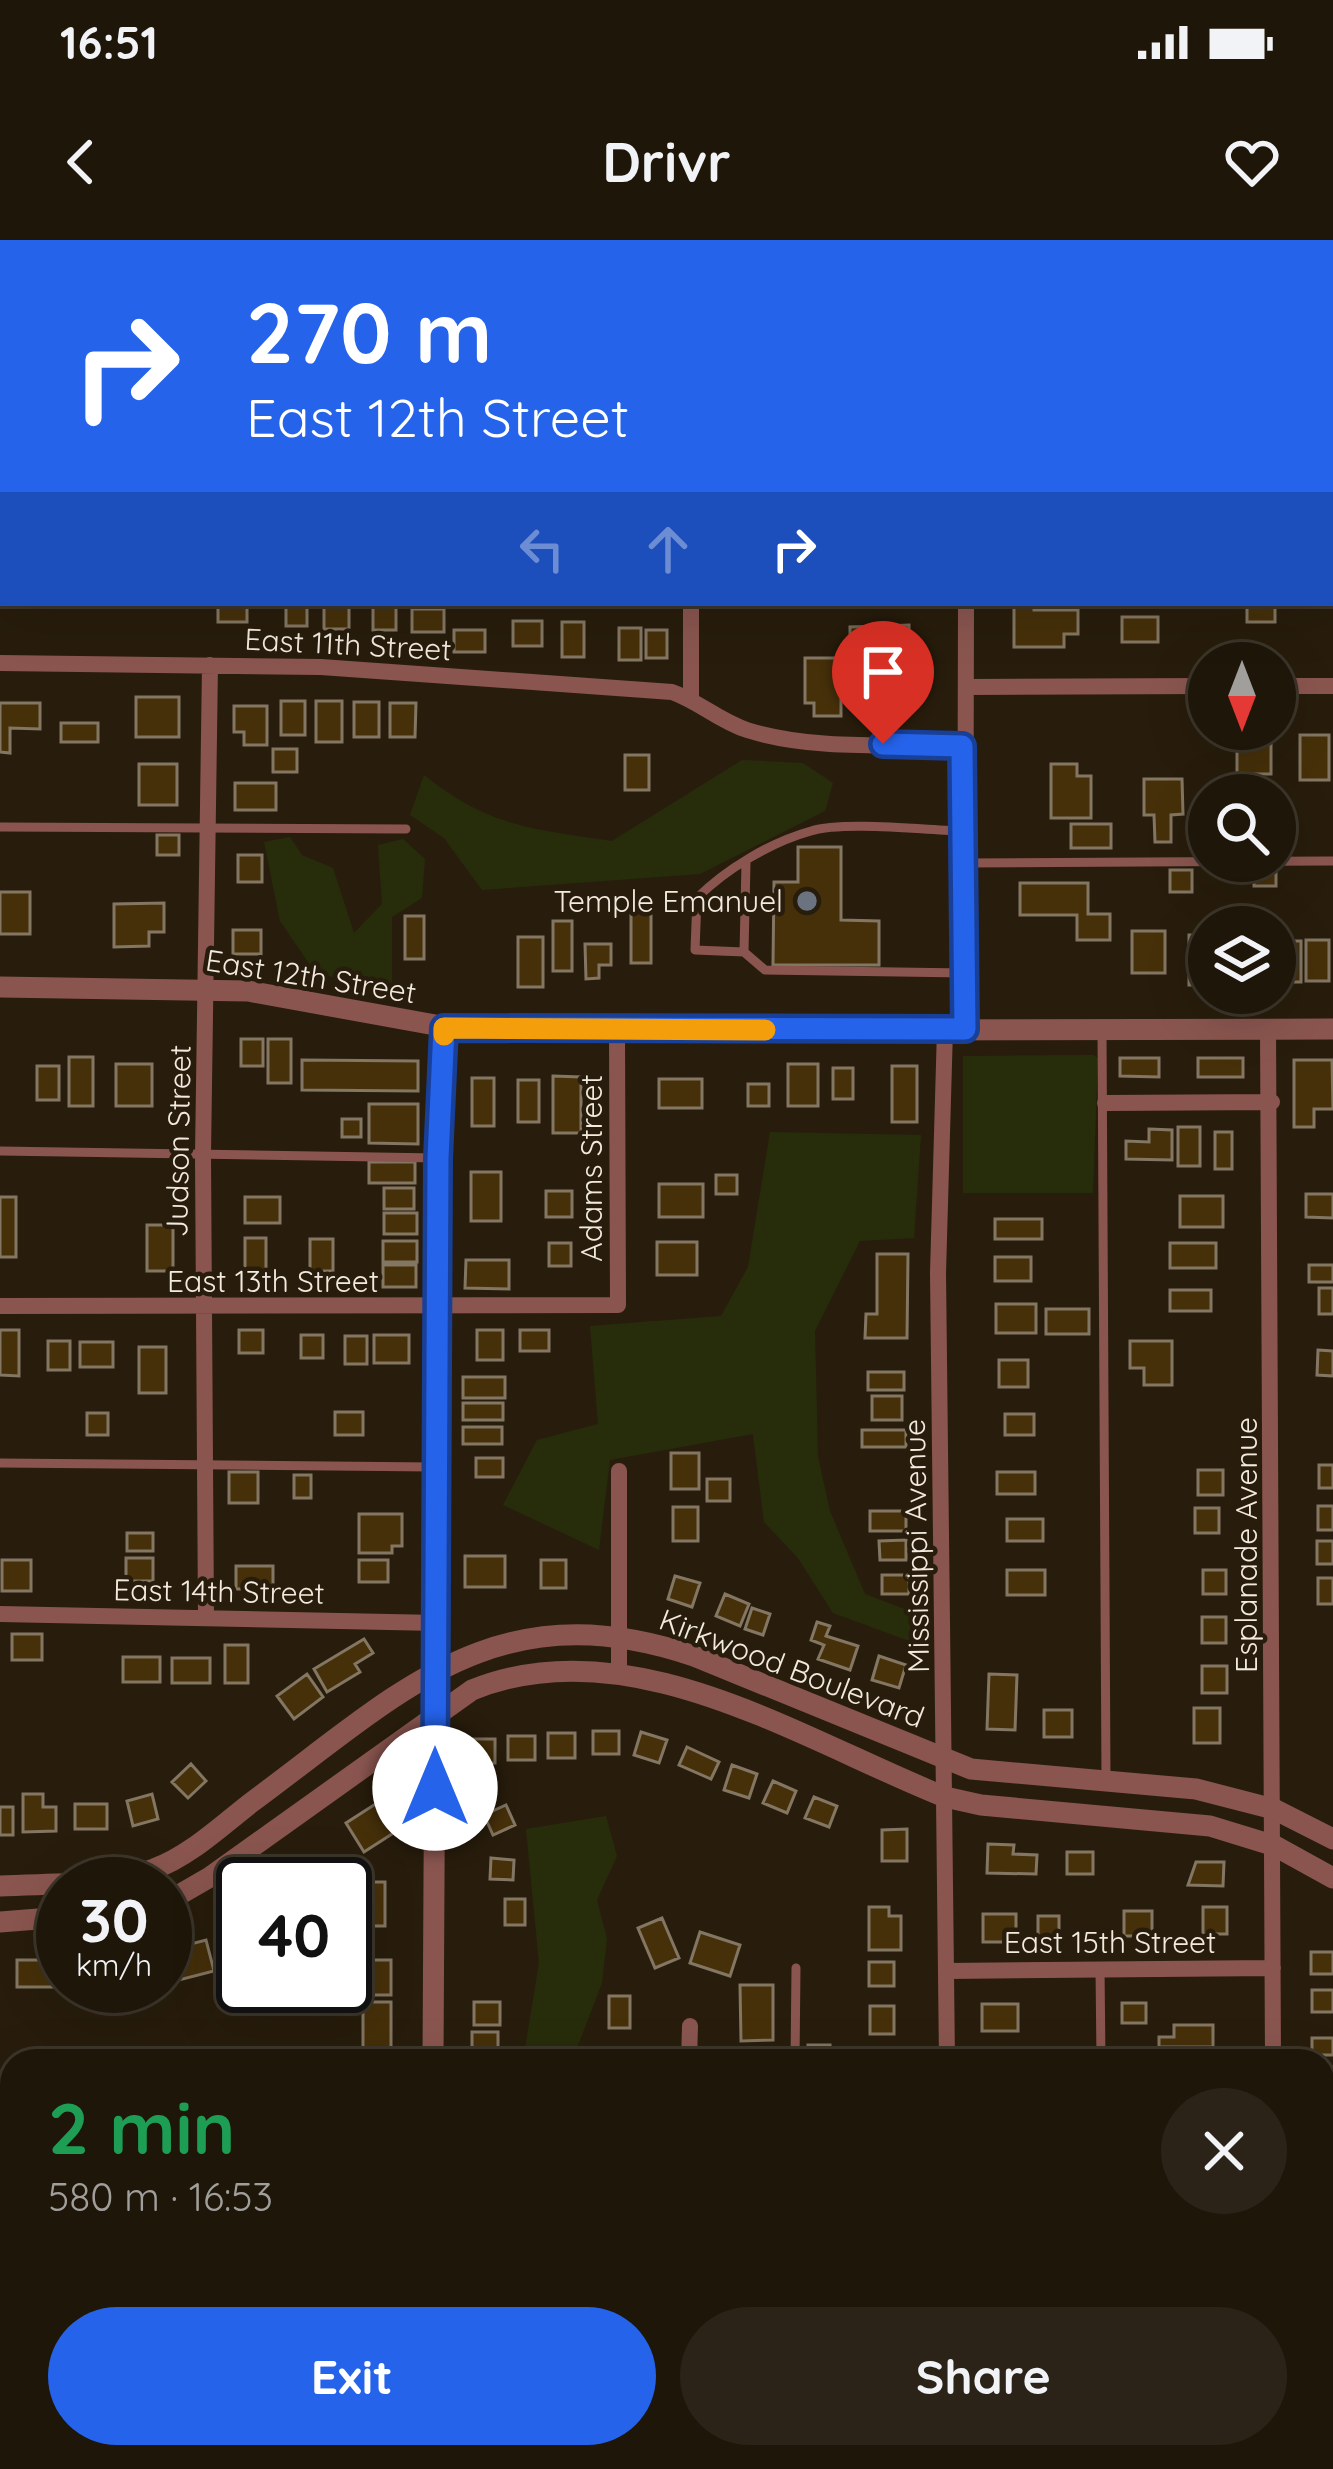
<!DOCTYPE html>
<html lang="en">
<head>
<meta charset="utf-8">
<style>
	body { margin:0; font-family:Quicksand,sans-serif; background:#2b2317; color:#f1f3f6; height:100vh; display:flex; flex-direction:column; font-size:45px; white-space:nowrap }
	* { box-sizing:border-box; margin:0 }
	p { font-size:39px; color:#a19f9c }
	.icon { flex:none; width:66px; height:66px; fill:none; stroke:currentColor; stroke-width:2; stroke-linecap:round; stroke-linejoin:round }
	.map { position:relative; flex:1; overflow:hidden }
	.side { position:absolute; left:0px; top:1809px; width:1335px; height:420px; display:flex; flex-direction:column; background:#1e1609; border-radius:36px 36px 0 0; box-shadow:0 12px 48px #0002,0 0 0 3px #3c352a }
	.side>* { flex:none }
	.top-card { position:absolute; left:0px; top:0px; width:1335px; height:366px; box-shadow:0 12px 48px #0002,0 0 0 3px #3c352a; background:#2563eb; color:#fff; overflow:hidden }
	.needle { width:78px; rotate:180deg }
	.tools { position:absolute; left:1188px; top:402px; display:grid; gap:24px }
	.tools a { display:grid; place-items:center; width:108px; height:108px; border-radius:50%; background:#1e1609; box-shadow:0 12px 48px #0002,0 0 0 3px #3c352a; font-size:60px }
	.speed { position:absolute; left:36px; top:1617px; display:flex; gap:24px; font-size:60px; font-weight:700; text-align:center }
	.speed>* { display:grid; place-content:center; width:156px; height:156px; border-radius:50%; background:#1e1609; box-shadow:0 12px 48px #0002,0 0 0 3px #3c352a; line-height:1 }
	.speed small { font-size:30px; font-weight:400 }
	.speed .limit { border:6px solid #111; border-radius:18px; background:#fff; color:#111 }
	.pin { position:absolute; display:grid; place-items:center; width:102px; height:102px; color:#fff; margin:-123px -51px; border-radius:50% 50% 50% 0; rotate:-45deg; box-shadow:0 0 12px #0007 }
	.pin .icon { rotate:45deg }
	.me { position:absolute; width:132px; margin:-66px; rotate:0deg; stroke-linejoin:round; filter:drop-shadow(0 0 9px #0008) }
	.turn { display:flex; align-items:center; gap:42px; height:252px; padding:0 48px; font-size:54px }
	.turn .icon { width:156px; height:156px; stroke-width:2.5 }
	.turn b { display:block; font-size:84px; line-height:102px }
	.lanes { display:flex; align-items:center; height:114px; padding:0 48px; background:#0003; justify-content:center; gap:60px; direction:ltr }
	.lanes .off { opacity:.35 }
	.round { display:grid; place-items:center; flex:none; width:126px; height:126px; border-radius:63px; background:#2b2317 }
	.head { display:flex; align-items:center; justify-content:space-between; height:204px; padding:0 48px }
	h1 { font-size:72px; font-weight:700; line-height:90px; color:#1e9e55 }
	.cta { display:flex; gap:24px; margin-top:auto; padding:24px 48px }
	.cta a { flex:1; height:138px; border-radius:72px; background:#2563eb; color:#fff; font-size:48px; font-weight:700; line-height:138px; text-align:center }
	.cta a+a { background:#2b2317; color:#f1f3f6 }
	.status { display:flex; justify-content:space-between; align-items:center; height:84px; padding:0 60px; background:#1e1609; direction:ltr }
	.status svg { height:33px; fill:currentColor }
	header { display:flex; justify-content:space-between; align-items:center; height:156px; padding:0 48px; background:#1e1609; font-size:54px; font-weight:700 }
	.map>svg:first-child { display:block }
	.green { fill:#272d0b }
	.building { fill:#46300a; stroke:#837663; stroke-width:3 }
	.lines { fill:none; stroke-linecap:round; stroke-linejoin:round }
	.service { stroke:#8a554f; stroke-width:9 }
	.minor { stroke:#8a554f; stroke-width:16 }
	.tertiary { stroke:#8a554f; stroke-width:21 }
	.route-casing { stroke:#184099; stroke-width:30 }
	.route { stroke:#2563eb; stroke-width:21 }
	.slow { stroke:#f59e0b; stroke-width:21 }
	.worship-dot { fill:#6b7280; stroke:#281d0c; stroke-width:4.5 }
	.labels { text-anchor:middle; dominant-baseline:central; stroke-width:9; stroke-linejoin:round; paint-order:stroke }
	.street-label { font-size:30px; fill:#f2eadf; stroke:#281d0c }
	.poi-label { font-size:30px; fill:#f2eadf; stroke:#281d0c; text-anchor:end }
</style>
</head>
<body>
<div class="status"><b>16:51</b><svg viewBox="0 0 49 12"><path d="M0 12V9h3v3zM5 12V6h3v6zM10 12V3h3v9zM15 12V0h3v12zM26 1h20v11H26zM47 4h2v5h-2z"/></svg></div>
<header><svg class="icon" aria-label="back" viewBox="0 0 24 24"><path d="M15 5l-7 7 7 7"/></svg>Drivr<svg class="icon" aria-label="heart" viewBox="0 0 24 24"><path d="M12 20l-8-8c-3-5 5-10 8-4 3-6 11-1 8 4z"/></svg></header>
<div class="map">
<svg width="1333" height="2229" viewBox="0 0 1333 2229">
	<rect width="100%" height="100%" fill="#281d0c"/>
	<path class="green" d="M742 520 803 523 833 543 825 571 700 634 482 650 444 598 410 575 424 535C489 587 532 589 612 601Z
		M290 597 302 615 333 628 354 693 382 664 378 605 403 599 425 619 422 658 392 677V744L317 735 280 681 264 602Z
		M1093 815 1098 818 1093 953H963V816Z
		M770 892 921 895 914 998 860 1001 815 1091 818 1217 830 1271 865 1354 925 1377 923 1406 833 1373 798 1318 764 1282 753 1194 610 1220 599 1310 503 1265 537 1200 598 1184 590 1086 721 1076 748 1027Z
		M606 1576 617 1616 597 1660 607 1699 602 1743 572 1821H523L539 1723 526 1589Z
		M637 2217H783V2229H637Z"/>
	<path class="building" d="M218 363H247V382H218Z
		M286 363H307V386H286Z
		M373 363H396V390H373Z
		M1014 363H1034V370H1078V394H1064V407H1014Z
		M1247 363H1275V382H1247Z
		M324 366H349V389H324Z
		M412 369H444V392H412Z
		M1122 377H1158V402H1122Z
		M513 381H542V406H513Z
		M562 382H584V417H562Z
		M909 385 910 426H898V440H883V429H850V387Z
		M619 388H641V420H619Z
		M454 390H485V412H454Z
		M646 390H667V418H646Z
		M805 418H841V476H814V463H805Z
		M136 457H179V497H136Z
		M281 461H305V495H281Z
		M316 461H342V502H316Z
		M354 462H379V497H354Z
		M0 463H40V489L10 488V513L0 512Z
		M390 463H416L415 497H390Z
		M234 466H267V505H244V492H234Z
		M61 483H98V502H61Z
		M1300 495H1329V540H1300Z
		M1237 501H1271V534H1237Z
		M273 509H297V532H273Z
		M625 515H649V550H625Z
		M139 524H177V565H139Z
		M1051 524H1077V536H1091V578H1051Z
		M1144 539H1182L1183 574 1171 575V602H1155L1154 575H1144Z
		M235 543H276V570H235Z
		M1071 584H1111V608H1071Z
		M157 595H179V615H157Z
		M798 607H841V680L879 681V725H773L774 642H798Z
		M238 615H262V642H238Z
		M1254 627H1276V646H1254Z
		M1170 630H1192V652H1170Z
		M1020 643H1088V674H1110V700H1077V675H1020Z
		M0 652H30V694H0Z
		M164 663V692H149V706L114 707V664Z
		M631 667H651V723H631Z
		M405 676H424V719H405Z
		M553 681H572V731H553Z
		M233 690H261V714H233Z
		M1132 691H1165V733H1132Z
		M1189 695H1209V745H1189Z
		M518 697H543V747H518Z
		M1306 700H1329V741H1306Z
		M1280 701H1301V742H1280Z
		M585 704H611V725H599V738L586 739Z
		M241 799H263V826H241Z
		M268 799H291V843H268Z
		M69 817H93V866H69Z
		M1120 818H1159V837L1120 836Z
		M1198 818H1243V837H1198Z
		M302 820 418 821V851L302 850Z
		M1294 820H1332L1333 869H1314V887H1294Z
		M116 824H152V866H116Z
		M788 824H818V866H788Z
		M37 826H59V860H37Z
		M892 826H917V882H892Z
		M833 828H853V859H833Z
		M553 836 581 837V893H553Z
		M472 838H494V886H472Z
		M659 839H702V868H659Z
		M518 840H539V882H518Z
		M748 844H769V866H748Z
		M369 864H418V904L369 903Z
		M342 879H361V897H342Z
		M1178 887H1200V926H1178Z
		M1149 889 1172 890V920L1126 919V901L1149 902Z
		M1215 892H1232V929H1215Z
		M369 922H415V943H369Z
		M471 932H501V981H471Z
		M716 935H737V954H716Z
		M659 944H703V977H659Z
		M384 948H414V969H384Z
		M546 951H572V977H546Z
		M1306 954H1333V978L1306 977Z
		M1180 956H1223V987H1180Z
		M0 957H16V1017H0Z
		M245 957H280V983H245Z
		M384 973H417V994H384Z
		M995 979H1042V999H995Z
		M147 985H173V1031H147Z
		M245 998H266V1036H245Z
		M310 999H333V1031H310Z
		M383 1001H417V1022H383Z
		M657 1002H697V1035H657Z
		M549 1003H571V1026H549Z
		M1170 1003H1216V1028H1170Z
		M877 1014H908L907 1098H865L866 1074H877Z
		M995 1017H1031V1041H995Z
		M466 1020H509V1049L465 1048Z
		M383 1025H416V1047H383Z
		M1309 1025H1333V1042H1309Z
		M1319 1048H1333V1074H1319Z
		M1170 1050H1211V1071H1170Z
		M996 1064H1036V1093H996Z
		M1046 1069H1089V1094H1046Z
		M0 1090H19V1136L0 1135Z
		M239 1090H263V1113H239Z
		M477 1090H503V1120H477Z
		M520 1090H549V1111H520Z
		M301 1095H323V1118H301Z
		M374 1095H409V1123H374Z
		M345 1096H367V1124H345Z
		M48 1101H70V1130H48Z
		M1130 1101H1172V1145H1144V1128H1130Z
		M80 1102H113V1127H80Z
		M139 1107H166V1153H139Z
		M1318 1110 1333 1111V1136L1317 1135Z
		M999 1120H1028V1147H999Z
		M868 1132H904V1150H868Z
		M463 1137H505V1158H463Z
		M872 1156H902V1180H872Z
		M463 1163H503V1180H463Z
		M335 1172H363V1195H335Z
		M87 1173H108V1195H87Z
		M1005 1174H1034V1195H1005Z
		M463 1187H502V1204H463Z
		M862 1190H906V1207H862Z
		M671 1213H699V1249H671Z
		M476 1218H503V1237H476Z
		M1319 1225H1333V1248H1319Z
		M1198 1230H1223V1255H1198Z
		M229 1232H258V1263H229Z
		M997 1232H1035V1254H997Z
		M294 1235H311V1258H294Z
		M707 1239H730V1261H707Z
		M1318 1266H1333V1290H1318Z
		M673 1267H698V1301H673Z
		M1195 1268H1219V1293H1195Z
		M870 1271H906V1291H870Z
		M359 1274H402V1306H392V1313H359Z
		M1007 1279H1043V1301H1007Z
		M127 1293H153V1311H127Z
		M906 1300V1320H880L879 1301Z
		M1317 1301H1333V1324H1317Z
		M465 1316H505V1347H465Z
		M126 1318H153V1341H126Z
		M2 1320H31V1351H2Z
		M359 1320H388V1342H359Z
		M541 1320H566V1348H541Z
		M236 1326H273V1349H236Z
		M1007 1330H1045V1355H1007Z
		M1203 1330H1226V1354H1203Z
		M882 1335H909V1354H882Z
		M675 1336 700 1343 692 1367 668 1359Z
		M1318 1338H1333V1364H1318Z
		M725 1354 749 1364 740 1386 716 1376Z
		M752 1368 770 1374 763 1395 745 1389Z
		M1202 1377H1226V1403H1202Z
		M817 1382 830 1386 826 1396 858 1406 850 1430 818 1419 824 1405 811 1400Z
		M12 1394H42V1420H12Z
		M364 1399 373 1413 355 1424 360 1432 327 1452 314 1429Z
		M225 1405H248V1443H225Z
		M879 1416 906 1425 899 1448 872 1440Z
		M123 1417H160V1442H123Z
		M172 1418H210V1443H172Z
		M1202 1426H1227V1453H1202Z
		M307 1434 323 1457 294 1479 277 1456Z
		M989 1434 1017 1435 1015 1490 987 1489Z
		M1194 1468H1220V1503H1194Z
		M1044 1470H1072V1497H1044Z
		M593 1491H619V1514H593Z
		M641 1492 667 1500 659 1523 634 1515Z
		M548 1493H575V1518H548Z
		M508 1496H535V1520H508Z
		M468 1499H495V1523H468Z
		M687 1507 719 1522 711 1539 679 1525Z
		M191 1524 206 1541 188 1558 172 1542Z
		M732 1525 757 1534 749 1558 724 1550Z
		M773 1541 796 1551 787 1573 763 1563Z
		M23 1554H43V1567H56V1591L23 1592Z
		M152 1554 158 1579 133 1586 127 1561Z
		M814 1557 837 1566 829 1587 805 1578Z
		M377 1563 395 1592 364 1612 346 1583Z
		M75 1564H107V1589H75Z
		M506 1565 515 1585 493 1595 484 1575Z
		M0 1567H13V1595H0Z
		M907 1589V1621H882V1590Z
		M988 1604 1014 1605 1013 1614 1037 1615 1036 1634 987 1633Z
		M1067 1612H1093V1634H1067Z
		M491 1618 514 1620 513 1640 490 1639Z
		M300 1620 317 1643 273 1644 271 1641Z
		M1196 1622H1224L1223 1646 1188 1645Z
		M363 1642H385V1686H363Z
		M505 1659H525V1685H505Z
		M243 1665V1700L241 1701 225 1677Z
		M869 1667H889V1676H901V1710H869Z
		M1203 1667H1227V1694H1203Z
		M1124 1671H1152V1696H1124Z
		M983 1674H1016V1702H983Z
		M1038 1676H1059V1699H1038Z
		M662 1678 679 1718 655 1728 638 1688Z
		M700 1692 740 1705 730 1736 690 1723Z
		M206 1700 214 1731 179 1740 171 1709Z
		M1311 1712H1333V1734H1311Z
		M233 1714 237 1733 221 1737 216 1718Z
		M17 1720H54V1747H17Z
		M365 1720H391V1755H365Z
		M869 1722H894V1746H869Z
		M740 1745H773V1800L741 1801Z
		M1312 1750H1333V1772H1312Z
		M609 1756H630V1788H609Z
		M363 1762H391V1813H363Z
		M474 1762H500V1785H474Z
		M1122 1763H1146V1783H1122Z
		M982 1764H1018V1791H982Z
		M870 1766H894V1794H870Z
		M1174 1785H1213V1807H1159V1797H1174Z
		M472 1792H498V1815H472Z
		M1312 1798H1333V1815H1312Z
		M808 1805H830V1821H808Z
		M723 1808H774V1821H723Z
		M983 1809H1007V1821H983Z
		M1323 1827H1333V1849H1323Z
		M1323 1922H1333V1945H1323Z
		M1323 1958H1333V1986H1323Z
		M1323 2044H1333V2068H1323Z
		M1323 2108H1333V2141H1323Z
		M865 2217H910V2227L865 2226Z
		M1188 2221H1233V2229H1188Z
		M532 2223H574V2229H532Z"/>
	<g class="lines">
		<path class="service" d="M1332 272H1333
			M0 587 406 589
			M963 591C925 590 843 581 811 591 771 602 726 629 697 658L695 710 744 712 765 730 965 733
			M963 623 1333 621
			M744 712 746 623
			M1102 790 1106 1541
			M0 911 438 918
			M0 1223 433 1227
			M1100 1728 1101 1821
			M795 1821 796 1728
			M1106 2217V2229
			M269 2229 270 2217"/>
		<path class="minor" d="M692 0 693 3
			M967 3V0
			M1332 98H1333
			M0 423 321 427 672 452C700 462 719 481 747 490 814 511 893 504 963 506
			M1275 446H1333
			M966 447 1209 446
			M691 459V363
			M945 789 938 1033 947 1821
			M965 789 966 363
			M1268 789 1273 1821
			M1105 863 1272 862
			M0 1066 618 1065 617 790
			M0 1374 438 1383
			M206 1378 203 915 210 425
			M619 1431V1231
			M947 1731 1273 1728
			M689 1821 690 1786
			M0 2114H12
			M614 2217 615 2229
			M948 2217V2229
			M103 2229 104 2217
			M1272 2229V2217"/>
		<path class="tertiary" d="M0 747 248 751 468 791 1333 789
			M0 1646C49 1643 108 1647 154 1629 190 1616 222 1585 252 1562 401 1452 496 1349 694 1416L971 1529 1196 1549 1274 1569 1333 1599
			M165 1663 210 1637 472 1450C629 1386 800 1499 945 1557L981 1565 1210 1586 1275 1606 1333 1638
			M0 1682 63 1677
			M433 1821 438 918 444 787
			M429 2229 430 2217"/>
	</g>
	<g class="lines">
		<defs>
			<path id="route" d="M435 1548 438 918 444 788 965 789 962 506 883 504"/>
		</defs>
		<use href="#route" class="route-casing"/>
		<use href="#route" class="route"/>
		<path class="slow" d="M444 795V788L765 790"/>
	</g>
	<circle class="worship-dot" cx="807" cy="661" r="12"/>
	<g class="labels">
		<g class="street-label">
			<text transform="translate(348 404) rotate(3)">East 11th Street</text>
			<text transform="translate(311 736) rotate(9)">East 12th Street</text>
			<text transform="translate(178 901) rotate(-89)">Judson Street</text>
			<text transform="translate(591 928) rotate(-90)">Adams Street</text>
			<text x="273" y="1041">East 13th Street</text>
			<text transform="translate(1246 1305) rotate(-90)">Esplanade Avenue</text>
			<text transform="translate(916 1306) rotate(-91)">Mississippi Avenue</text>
			<text transform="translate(219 1351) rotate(1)">East 14th Street</text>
			<text transform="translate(792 1428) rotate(21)">Kirkwood Boulevard</text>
			<text x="1110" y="1702">East 15th Street</text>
		</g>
		<g class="poi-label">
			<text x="783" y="661">Temple Emanuel</text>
		</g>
	</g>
</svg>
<div class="tools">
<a><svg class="needle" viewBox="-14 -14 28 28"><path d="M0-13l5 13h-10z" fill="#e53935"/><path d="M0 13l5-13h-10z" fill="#a19f9c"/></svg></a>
<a><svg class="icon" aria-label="search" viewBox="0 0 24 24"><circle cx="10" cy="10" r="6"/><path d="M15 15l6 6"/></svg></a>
<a><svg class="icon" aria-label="layers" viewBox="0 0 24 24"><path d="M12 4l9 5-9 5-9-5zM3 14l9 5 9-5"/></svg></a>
</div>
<div class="speed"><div>30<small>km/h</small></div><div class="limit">40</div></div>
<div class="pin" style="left:883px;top:504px;background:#d93025"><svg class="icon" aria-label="arrive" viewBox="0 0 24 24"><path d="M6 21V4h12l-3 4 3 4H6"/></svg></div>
<svg class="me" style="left:435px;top:1548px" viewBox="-20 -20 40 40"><circle r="19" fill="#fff"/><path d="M0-13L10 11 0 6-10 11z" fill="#2563eb"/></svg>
<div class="top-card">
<div class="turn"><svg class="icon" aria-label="right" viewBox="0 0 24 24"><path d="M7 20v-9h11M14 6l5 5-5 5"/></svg><div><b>270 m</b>East 12th Street</div></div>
<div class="lanes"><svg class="icon off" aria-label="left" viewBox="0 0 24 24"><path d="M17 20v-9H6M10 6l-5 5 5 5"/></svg><svg class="icon off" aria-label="ahead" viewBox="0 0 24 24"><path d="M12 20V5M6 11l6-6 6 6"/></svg><svg class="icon" aria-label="right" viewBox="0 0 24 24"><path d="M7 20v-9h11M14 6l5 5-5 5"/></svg></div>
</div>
<section class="side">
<div class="head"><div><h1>2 min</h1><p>580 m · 16:53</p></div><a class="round"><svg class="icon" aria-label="close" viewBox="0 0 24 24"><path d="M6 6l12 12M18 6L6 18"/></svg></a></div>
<div class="cta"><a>Exit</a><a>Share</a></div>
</section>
</div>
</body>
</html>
